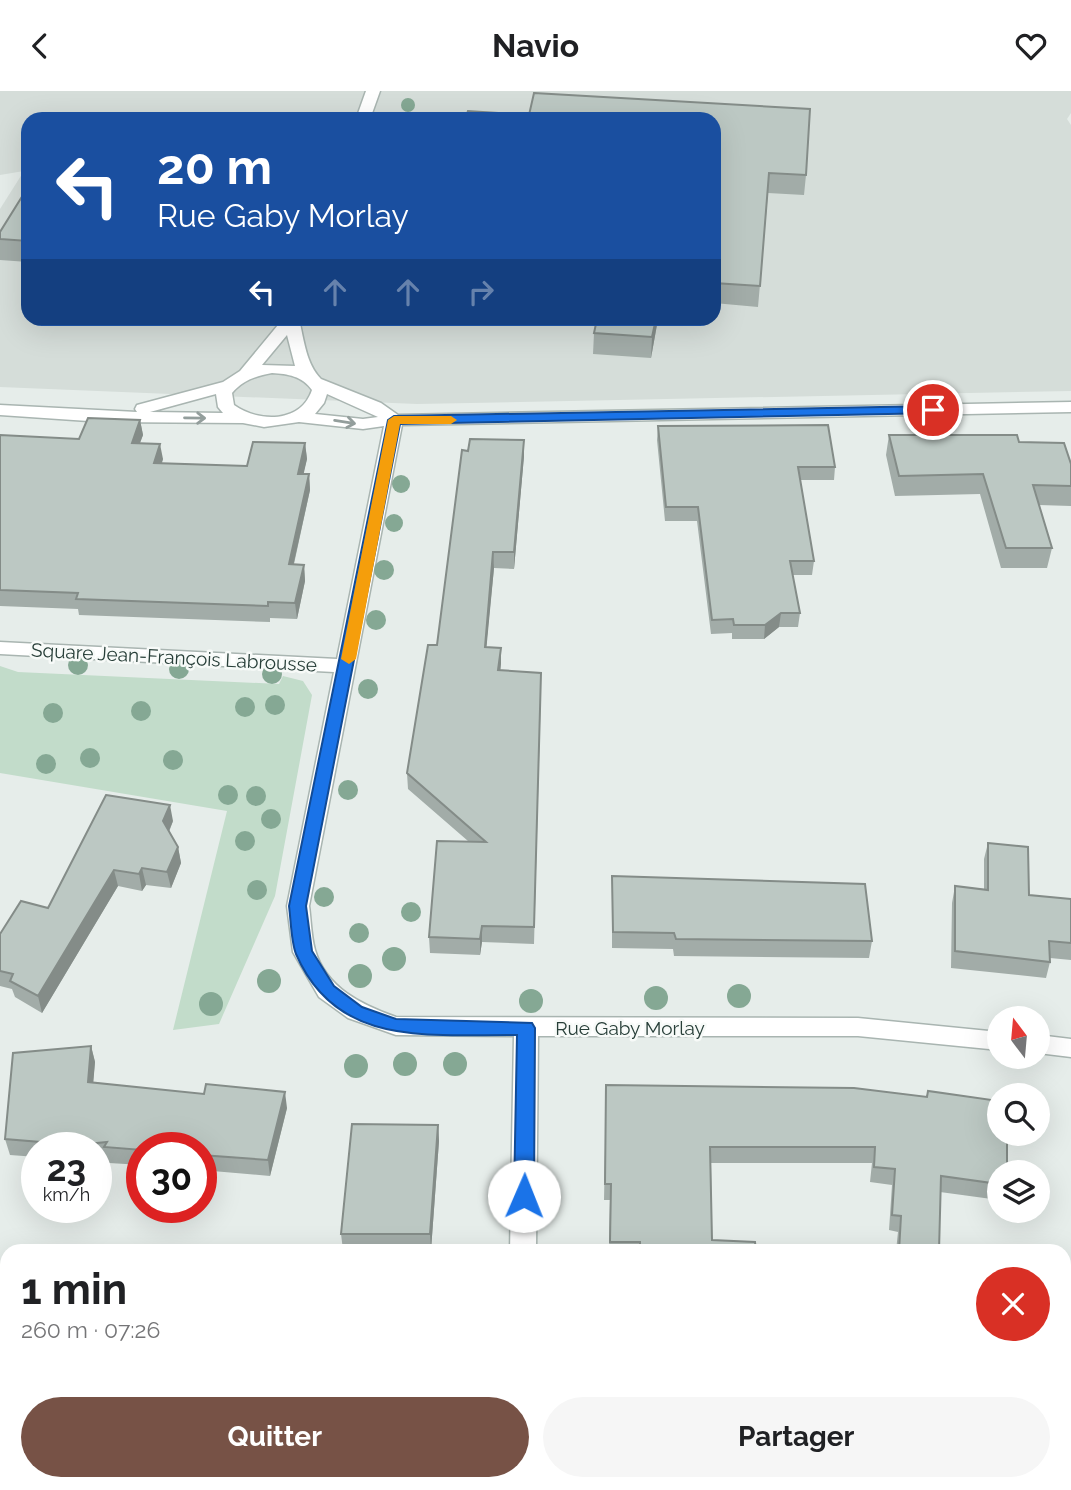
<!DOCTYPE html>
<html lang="fr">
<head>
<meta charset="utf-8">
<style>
	body { margin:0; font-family:Raleway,sans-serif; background:#f6f6f6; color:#202124; height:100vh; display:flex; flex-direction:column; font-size:26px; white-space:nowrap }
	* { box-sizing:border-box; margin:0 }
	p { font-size:23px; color:#757577 }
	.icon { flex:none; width:38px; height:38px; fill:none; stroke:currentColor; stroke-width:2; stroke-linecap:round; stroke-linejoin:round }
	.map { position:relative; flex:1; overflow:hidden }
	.details { position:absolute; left:0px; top:1153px; width:1071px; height:247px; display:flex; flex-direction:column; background:#fff; border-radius:21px 21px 0 0; box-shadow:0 7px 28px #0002 }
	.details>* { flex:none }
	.guide { position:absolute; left:21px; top:21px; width:700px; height:214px; border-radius:21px; box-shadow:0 7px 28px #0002; background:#1a4fa0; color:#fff; overflow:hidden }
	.needle { width:46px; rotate:344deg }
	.fabs { position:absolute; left:987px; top:915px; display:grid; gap:14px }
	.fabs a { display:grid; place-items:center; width:63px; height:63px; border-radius:50%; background:#fff; box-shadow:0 7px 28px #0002; font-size:35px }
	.speed { position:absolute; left:21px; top:1041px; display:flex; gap:14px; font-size:35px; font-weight:700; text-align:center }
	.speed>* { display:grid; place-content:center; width:91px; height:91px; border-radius:50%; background:#fff; box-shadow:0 7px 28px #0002; line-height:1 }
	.speed small { font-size:18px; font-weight:400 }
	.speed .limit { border:10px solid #d22; background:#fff; color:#111 }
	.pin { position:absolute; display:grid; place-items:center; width:60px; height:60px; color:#fff; margin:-30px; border:4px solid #fff; border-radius:50%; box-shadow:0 2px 7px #0007 }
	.me { position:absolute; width:77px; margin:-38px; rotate:1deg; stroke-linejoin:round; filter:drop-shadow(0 0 5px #0008) }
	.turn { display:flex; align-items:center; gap:24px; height:147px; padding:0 21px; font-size:32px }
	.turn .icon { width:91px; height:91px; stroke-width:2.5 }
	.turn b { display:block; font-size:49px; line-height:60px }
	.lanes { display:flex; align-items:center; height:66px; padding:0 21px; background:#0003; justify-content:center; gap:35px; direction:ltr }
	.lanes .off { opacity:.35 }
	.round { display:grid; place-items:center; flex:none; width:74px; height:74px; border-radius:37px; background:#f6f6f6 }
	.summary { display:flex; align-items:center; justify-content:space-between; height:119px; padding:0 21px }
	h1 { font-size:42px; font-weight:700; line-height:52px }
	.primary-button { display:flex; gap:14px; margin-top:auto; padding:14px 21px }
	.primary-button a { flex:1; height:80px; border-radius:42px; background:#775246; color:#fff; font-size:28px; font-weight:700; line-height:80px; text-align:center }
	.primary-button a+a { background:#f6f6f6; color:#202124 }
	header { display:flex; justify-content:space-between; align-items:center; height:91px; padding:0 21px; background:#fff; font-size:32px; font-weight:700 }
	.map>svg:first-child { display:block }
	.built { fill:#d5ddd9; fill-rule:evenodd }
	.green { fill:#c2dcca }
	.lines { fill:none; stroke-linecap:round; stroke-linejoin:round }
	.minor-casing { stroke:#a9b5b1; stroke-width:3 }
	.minor { fill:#fff; fill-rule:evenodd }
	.tree { fill:#85a894 }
	.wall { fill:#a2aca8 }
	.shaded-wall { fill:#848c88 }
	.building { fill:#bcc8c3; stroke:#848c88; stroke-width:2 }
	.oneway { stroke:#939e9c }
	.route { fill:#1a73e8; stroke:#114b97; stroke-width:2 }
	.slow { fill:#f59e0b }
	.labels { text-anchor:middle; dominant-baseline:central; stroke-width:5; stroke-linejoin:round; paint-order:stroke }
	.street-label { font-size:19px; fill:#273e38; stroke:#f7faf8 }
</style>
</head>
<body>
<header><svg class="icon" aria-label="back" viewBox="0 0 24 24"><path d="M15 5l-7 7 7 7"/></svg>Navio<svg class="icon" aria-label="heart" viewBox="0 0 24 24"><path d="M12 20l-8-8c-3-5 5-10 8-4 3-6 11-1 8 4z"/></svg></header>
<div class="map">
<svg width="1071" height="1399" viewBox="0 0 1071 1399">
	<rect width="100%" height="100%" fill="#e6edea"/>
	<path class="built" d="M0 0H1071V22L1067 28 1071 34V300L417 313 0 296V118L24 80 0 84ZM28 28H714V228H28Z"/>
	<path class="green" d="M0 575 18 581 279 593 283 585 303 590 312 604 275 805 219 933 173 939 227 720 0 682Z"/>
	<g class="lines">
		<defs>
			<path id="minor" d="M366 0H380L370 28H356Z
				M283 228H299C304 249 306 273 321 288L381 312 398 324 1071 311V321L402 334 309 815C311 829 311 845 315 859 326 897 362 914 396 926L858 927 999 941V959L858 945H538L536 1160H510L514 945 396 944 348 927 319 906 293 861 287 815 334 581 0 563V551L337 568 384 335 363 338 299 331 264 336 243 332 103 331 0 324V314L137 321 135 318 137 314 223 291 240 280ZM287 244 295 275 262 274ZM272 282C288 283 302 285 312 299 301 332 259 332 234 314L232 302C243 289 256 285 272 282ZM216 303 218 316 223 322 150 321ZM327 303 378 326 363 328 315 323 324 312Z
				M1038 944 1071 948V966L1038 962Z"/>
		</defs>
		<use href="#minor" class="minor-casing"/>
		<use href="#minor" class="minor"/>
	</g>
	<g class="tree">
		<circle cx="408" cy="14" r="7"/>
		<circle cx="401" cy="393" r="9"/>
		<circle cx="394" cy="432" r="9"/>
		<circle cx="384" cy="479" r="10"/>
		<circle cx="376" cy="529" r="10"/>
		<circle cx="78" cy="574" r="10"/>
		<circle cx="179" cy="578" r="10"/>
		<circle cx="272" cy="583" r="10"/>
		<circle cx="368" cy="598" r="10"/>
		<circle cx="275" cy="614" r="10"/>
		<circle cx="245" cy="616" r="10"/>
		<circle cx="141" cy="620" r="10"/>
		<circle cx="53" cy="622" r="10"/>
		<circle cx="90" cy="667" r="10"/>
		<circle cx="173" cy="669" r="10"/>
		<circle cx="46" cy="673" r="10"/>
		<circle cx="348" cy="699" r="10"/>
		<circle cx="228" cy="704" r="10"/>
		<circle cx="256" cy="705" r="10"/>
		<circle cx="271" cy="728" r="10"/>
		<circle cx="245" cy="750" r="10"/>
		<circle cx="257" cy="799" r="10"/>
		<circle cx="324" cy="806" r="10"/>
		<circle cx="411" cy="821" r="10"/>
		<circle cx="359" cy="842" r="10"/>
		<circle cx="394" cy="868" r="12"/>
		<circle cx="360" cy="885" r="12"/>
		<circle cx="269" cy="890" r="12"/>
		<circle cx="739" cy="905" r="12"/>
		<circle cx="656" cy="907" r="12"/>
		<circle cx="531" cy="910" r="12"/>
		<circle cx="211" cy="913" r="12"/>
		<circle cx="405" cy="973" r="12"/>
		<circle cx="455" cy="973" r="12"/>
		<circle cx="356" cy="975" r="12"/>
	</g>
	<path class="wall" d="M714 28 806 84 804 104 768 102 758 216 714 212Z
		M28 96V171L0 169V141Z
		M658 228 651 267 593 263 594 242Z
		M140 329 143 344 140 352 163 368 162 372 247 375 305 352 307 368 303 383H309L310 399 294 473 304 474 305 490 297 528 270 527V531L79 524 78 518 0 515V344L79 348Z
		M658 335 835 376 834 389H800L814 470 812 484H792L800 522 798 536H779L764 548H732V542L711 543 697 430H665L657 349Z
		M889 344 1019 351 1071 373V415L1039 414 1052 457 1047 477H1001L980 403 895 405 886 364Z
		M524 349V365L514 478 494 477 486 556 501 557 500 579 541 598 534 853 482 851 480 864 430 862 429 846 468 750 408 698 407 682 437 554 468 360Z
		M173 730 169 741 178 756 181 772 171 797 146 794 142 800 118 795 42 922 15 906 12 898 0 895V843L48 817Z
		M988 752 1029 804 1071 808V869L1050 867V871L1046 887 951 877 952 812 955 795 984 798V768Z
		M612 785 872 850 869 867 674 865 673 858 612 857Z
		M91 955 95 971 93 991 287 1017 270 1085 201 1079V1057H142V1074L109 1072 107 1067 96 1068V1057H37V1066L10 1064 5 1048Z
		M928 1000 999 1082V1109L940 1101 939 1160H896L898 1141 889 1139 892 1094 870 1091 872 1072H711L712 1149 756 1160H609L610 1109H604L606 1010 926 1006Z
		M438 1034 439 1050 431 1159H343L341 1143Z
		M641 1393H726V1399H640Z"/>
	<path class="shaded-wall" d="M656 228H658L651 267 652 246Z
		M140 329 143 344 134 367 132 352Z
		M524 349V365L514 478V461Z
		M305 352 307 368 300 399 298 383Z
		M160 353 163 368 156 387 154 372Z
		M309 383 310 399 290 489 289 473Z
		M493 461 494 477 485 572V556Z
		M304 474 305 490 297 528 295 512Z
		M781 522 779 536 764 548 765 534Z
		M501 557V573L499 596 498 579Z
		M170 714 173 730 166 747 163 730Z
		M178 756 181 772 171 797 167 781Z
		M142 777 146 794 142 800 139 783Z
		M114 779 118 795 42 922 38 905Z
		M482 835V851L480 864V848Z
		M91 955 95 971 92 1007 88 991Z
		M285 1001 287 1017 270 1085 268 1069Z
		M438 1034 439 1050 431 1159 430 1143Z"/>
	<path class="building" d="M534 2 810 18 806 84 769 82 760 195 714 192V28H465L468 20 529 24Z
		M28 96V150L0 148V141Z
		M597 228H656L652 246 594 242Z
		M88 327 140 329 132 352 160 353 154 372 247 375 253 351 305 352 298 383H309L289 473 304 474 295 512 268 511V515L76 508 78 502 0 499V344L79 348Z
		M828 334 835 376H798L814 470H790L800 522H781L765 534H734L733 528 712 529 698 416H666L658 335Z
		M889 344H1017L1019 351 1064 352 1071 373V395L1033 394 1052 457H1006L983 383 899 385Z
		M470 348 524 349 514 461H493L485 556 501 557 498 579 541 582 534 836 482 835 480 848 429 846 437 750 486 751 407 682 428 554H437L462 359 468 360Z
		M106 704 170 714 163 730 178 756 167 781 142 777 139 783 114 779 38 905 10 890 13 883 0 880V843L21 810 48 817Z
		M988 752 1028 756 1029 804 1071 808V852L1049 850 1050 871 955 860V795L988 799Z
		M612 785 865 793 872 850 676 848 674 842 613 841Z
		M91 955 88 991 204 1003 206 993 285 1001 268 1069 201 1064V1057H142V1059L104 1056 107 1051 77 1054 5 1048 13 962Z
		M606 994 854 997 927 1006 928 1000 999 1010V1043H1007V1082H999V1093L941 1085 939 1160H899L901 1125 892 1124 895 1078 874 1076 875 1056H710L712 1149 755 1151 756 1160H640V1151H610L611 1093H605Z
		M352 1033 438 1034 430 1143H341Z
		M686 1393H726V1398Z
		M879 1393H947V1399H879Z"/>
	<defs><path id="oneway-shaft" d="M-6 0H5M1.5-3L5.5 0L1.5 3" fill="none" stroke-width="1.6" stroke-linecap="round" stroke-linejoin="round" transform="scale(1.75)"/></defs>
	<g class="oneway">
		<use href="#oneway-shaft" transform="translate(195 327) rotate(1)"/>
		<use href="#oneway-shaft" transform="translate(345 331) rotate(9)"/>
	</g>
	<path class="route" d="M933 315 940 319 938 322 400 333 306 815 312 860 334 895 362 916 396 928 532 932 535 937 534 1105 531 1110 524 1113 517 1110 514 1105 517 944C431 943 337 958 296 863 291 850 291 830 289 815L388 329 394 325Z"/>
	<path class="slow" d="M394 325H451L457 329 451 333H400L356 568 349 573 341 568 388 329Z"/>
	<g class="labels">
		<g class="street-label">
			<text transform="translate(174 566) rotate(3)">Square Jean-François Labrousse</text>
			<text x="630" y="937">Rue Gaby Morlay</text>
		</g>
	</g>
</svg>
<div class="fabs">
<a><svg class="needle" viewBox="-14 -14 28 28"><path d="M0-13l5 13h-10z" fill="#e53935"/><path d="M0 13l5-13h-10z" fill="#757577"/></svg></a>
<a><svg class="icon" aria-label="search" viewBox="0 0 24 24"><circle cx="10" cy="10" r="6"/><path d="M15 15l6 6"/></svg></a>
<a><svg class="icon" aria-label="layers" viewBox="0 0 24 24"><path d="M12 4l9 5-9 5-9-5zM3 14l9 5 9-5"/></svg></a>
</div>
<div class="speed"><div>23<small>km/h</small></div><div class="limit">30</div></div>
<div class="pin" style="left:933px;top:319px;background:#d93025"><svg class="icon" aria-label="arrive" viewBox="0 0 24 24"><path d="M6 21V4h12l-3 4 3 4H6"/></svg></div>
<svg class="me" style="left:524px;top:1105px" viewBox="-20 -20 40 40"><circle r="19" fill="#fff"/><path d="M0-13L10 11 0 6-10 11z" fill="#1a73e8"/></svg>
<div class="guide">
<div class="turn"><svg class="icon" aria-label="left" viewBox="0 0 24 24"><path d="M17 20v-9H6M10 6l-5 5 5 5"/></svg><div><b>20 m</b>Rue Gaby Morlay</div></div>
<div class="lanes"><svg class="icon" aria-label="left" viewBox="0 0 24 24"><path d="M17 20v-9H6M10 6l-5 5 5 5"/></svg><svg class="icon off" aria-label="ahead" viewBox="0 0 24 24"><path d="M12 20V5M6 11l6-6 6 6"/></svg><svg class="icon off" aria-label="ahead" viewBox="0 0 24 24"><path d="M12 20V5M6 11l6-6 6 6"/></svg><svg class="icon off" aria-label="right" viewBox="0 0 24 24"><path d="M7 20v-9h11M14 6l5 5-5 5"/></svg></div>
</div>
<section class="details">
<div class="summary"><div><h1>1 min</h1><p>260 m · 07:26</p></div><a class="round" style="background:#d93025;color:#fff"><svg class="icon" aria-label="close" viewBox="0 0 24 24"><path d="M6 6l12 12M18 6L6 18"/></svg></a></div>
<div class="primary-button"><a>Quitter</a><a>Partager</a></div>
</section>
</div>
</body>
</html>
